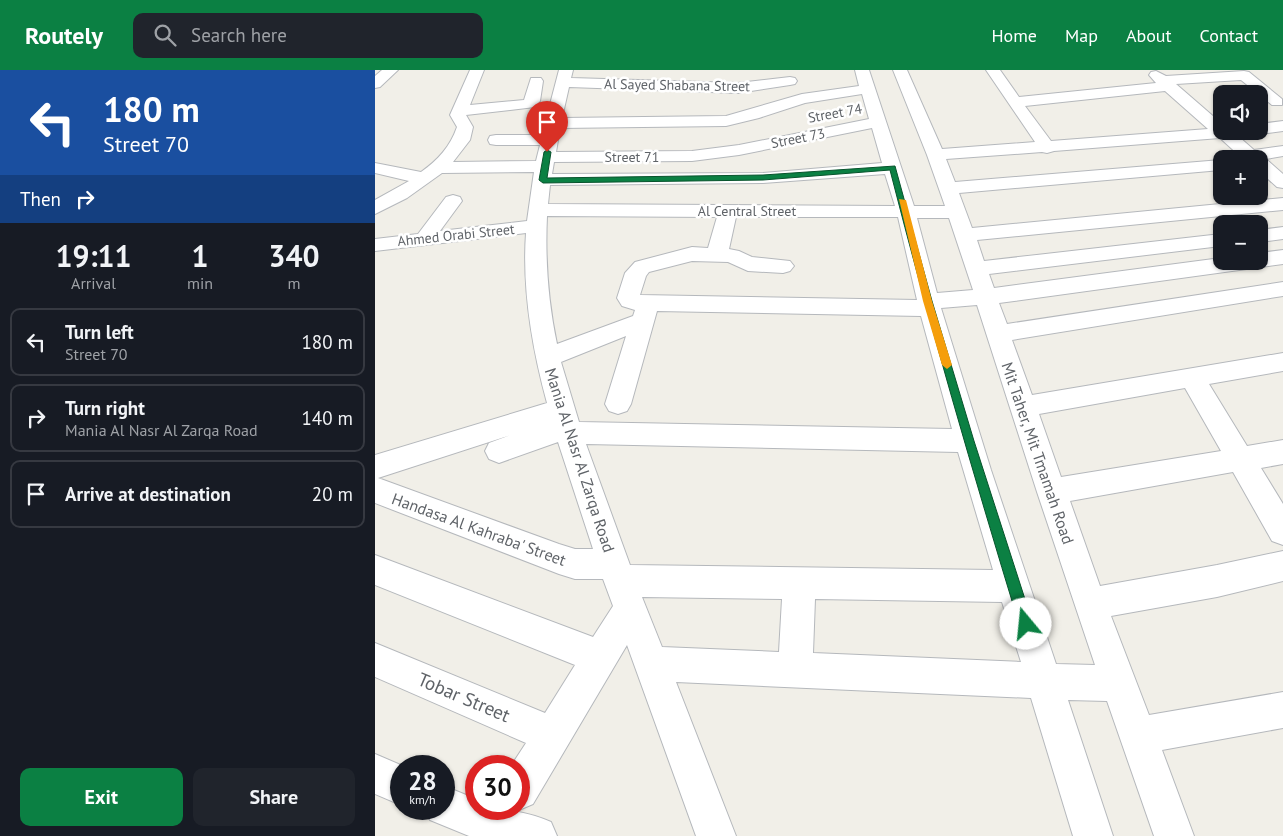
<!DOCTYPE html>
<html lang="en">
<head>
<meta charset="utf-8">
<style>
	body { margin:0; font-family:"PT Sans",sans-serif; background:#20242c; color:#f1f3f6; height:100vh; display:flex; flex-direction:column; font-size:19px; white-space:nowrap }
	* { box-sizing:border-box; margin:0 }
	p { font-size:16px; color:#9ea1a6 }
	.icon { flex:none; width:28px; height:28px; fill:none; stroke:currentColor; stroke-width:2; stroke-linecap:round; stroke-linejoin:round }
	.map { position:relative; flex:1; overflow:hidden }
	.panel { display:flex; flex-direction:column; background:#171b24; width:375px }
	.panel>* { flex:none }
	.banner { background:#1a4fa0; color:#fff; overflow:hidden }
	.buttons { position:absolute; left:838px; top:15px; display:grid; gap:10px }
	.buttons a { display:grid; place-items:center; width:55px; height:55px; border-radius:10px; background:#171b24; box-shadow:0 1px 4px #0004; font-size:25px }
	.speed { position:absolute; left:15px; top:685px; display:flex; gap:10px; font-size:25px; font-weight:700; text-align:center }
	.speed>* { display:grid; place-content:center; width:65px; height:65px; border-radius:50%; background:#171b24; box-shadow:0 1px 4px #0004; line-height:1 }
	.speed small { font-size:12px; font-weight:400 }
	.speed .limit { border:8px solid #d22; background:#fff; color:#111 }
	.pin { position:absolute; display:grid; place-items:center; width:42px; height:42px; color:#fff; margin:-51px -21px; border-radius:50% 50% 50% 0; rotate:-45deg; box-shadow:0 0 5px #0007 }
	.pin .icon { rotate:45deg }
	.me { position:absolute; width:55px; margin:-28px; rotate:343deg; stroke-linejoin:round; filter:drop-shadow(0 0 4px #0008) }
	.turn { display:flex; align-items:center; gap:18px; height:105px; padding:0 20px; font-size:22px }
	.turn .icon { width:65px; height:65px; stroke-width:2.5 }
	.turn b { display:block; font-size:35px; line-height:42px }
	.then { display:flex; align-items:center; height:48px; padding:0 20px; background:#0003; gap:10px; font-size:19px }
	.eta { display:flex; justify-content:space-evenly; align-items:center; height:85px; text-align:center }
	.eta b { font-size:30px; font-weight:700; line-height:35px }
	.button { display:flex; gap:10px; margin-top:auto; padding:10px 20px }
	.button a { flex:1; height:58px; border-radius:10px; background:#0b8043; color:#fff; font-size:20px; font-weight:700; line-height:58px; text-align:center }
	.button a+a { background:#20242c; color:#f1f3f6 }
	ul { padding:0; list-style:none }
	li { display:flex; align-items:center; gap:15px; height:68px; margin:0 10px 8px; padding:0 10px; border:2px solid #363941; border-radius:10px }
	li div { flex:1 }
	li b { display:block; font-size:19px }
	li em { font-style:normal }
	header { display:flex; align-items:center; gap:30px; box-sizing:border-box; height:70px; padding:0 25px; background:#0b8043; color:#fff }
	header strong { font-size:24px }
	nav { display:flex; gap:28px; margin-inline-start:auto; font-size:18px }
	.search { width:350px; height:45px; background:#20242c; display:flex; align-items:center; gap:12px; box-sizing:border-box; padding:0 18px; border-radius:10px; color:#9ea1a6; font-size:19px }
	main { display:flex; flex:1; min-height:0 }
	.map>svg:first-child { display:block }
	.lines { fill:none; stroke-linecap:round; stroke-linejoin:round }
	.minor-casing { stroke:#b5b8bc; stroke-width:2 }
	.minor { fill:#fff; fill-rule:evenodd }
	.route { fill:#0b8043; stroke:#07532c }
	.slow { fill:#f59e0b }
	.labels { text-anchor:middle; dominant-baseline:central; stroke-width:5; stroke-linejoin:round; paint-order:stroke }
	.far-street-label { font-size:14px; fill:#5f6368; stroke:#fff }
	.street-label { font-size:16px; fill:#5f6368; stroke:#fff }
	.near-street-label { font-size:19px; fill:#5f6368; stroke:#fff }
</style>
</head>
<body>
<header>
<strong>Routely</strong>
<div class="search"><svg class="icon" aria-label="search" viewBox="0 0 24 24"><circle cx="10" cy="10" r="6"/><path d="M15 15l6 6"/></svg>Search here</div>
<nav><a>Home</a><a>Map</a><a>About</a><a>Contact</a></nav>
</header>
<main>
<section class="panel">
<div class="banner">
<div class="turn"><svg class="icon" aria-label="left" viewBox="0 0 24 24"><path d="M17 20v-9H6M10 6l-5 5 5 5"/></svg><div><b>180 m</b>Street 70</div></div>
<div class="then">Then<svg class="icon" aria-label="right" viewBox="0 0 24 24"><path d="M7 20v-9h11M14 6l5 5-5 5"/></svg></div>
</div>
<div class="eta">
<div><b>19:11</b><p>Arrival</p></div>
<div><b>1</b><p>min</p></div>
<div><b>340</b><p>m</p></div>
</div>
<ul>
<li><svg class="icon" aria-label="left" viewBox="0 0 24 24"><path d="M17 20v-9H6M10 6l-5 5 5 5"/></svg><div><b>Turn left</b><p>Street 70</p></div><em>180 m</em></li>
<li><svg class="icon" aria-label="right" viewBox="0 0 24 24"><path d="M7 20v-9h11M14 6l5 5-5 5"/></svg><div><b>Turn right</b><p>Mania Al Nasr Al Zarqa Road</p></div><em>140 m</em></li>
<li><svg class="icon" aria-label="arrive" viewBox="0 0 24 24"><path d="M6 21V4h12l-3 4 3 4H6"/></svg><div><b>Arrive at destination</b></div><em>20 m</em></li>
</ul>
<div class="button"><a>Exit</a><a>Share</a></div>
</section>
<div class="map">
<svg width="908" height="766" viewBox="0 0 908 766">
	<rect width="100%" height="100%" fill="#f1efe8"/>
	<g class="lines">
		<defs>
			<path id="minor" d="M7 0H23L5 17 0 18V6Z
				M95 0H109L95 35 149 30 156 8H166L168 11 165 31 160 37 91 45 98 57 95 70 78 92 161 91 165 75H121L115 74 113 70 115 66 121 65H167L184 0H198L196 8 363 13 415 7 420 8 422 11 420 14 415 15 363 23 194 17 187 48 351 46 427 24 484 16 480 0H494L539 136H570L552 85 518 0H532L567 79 660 72 611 0H625L644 27 781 13 774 5 776 2 781 1 791 6 869 1 874 2 907 29V35H897L866 10 801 14 846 53V61H874L872 64 863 66 879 80 908 76V86L891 89 908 104V118L902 117 884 101V89H868L845 68 679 81 672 83 667 82 571 89 580 112 846 90V100L584 123 597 158 908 128V140L602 170 609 191 846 164V176L614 204 619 218 846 188V191H884V183L908 180V194L624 233 632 254 908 212V226L637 270 657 325 908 283V301L834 314 872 376 908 370V394L886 398 908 434V475L897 471 858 402 695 431 725 516 842 495 908 481V511L842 527 736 546 774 645 908 622V658L787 680 819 766H779L732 631 693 630 738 766H698L656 628 301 612 361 766H321L252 575 158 734 144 740 142 739H144V696H136L151 673 0 607V573L170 643 200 595 0 515V485L218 567 238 536 228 509H200L184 504 0 433V385L172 333C157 278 147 220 151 163L0 181V169L43 164 71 127 78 125 85 127 87 131 65 161 152 151 159 102 67 103 32 128 0 144V130L34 111 0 103V93L46 102C63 90 75 77 82 57L75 45ZM790 21 833 59 676 71 650 36ZM487 24 494 49 364 75 317 81 181 82 185 58 351 56 384 48 430 33ZM497 58 507 93 388 103 177 104 179 92 317 91 364 85ZM510 104 520 136 173 134 175 115 388 113ZM172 146 342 147 333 178 317 177 260 192 250 203 242 228 247 236 260 240 258 246 182 274C173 231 170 189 172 146ZM361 147H523L542 230 265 225 271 206 274 202 317 191 353 192 373 201 408 203 415 201 419 196 415 191 377 187 364 181 354 179ZM542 148H574L598 220 562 223ZM602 235 662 422 720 595 681 594 616 400 566 238ZM282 241 546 246 577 359 204 352 186 292 251 266 230 334 234 341 243 344 252 341 256 334ZM810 318 846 381 686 407 664 344ZM136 365 114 373 110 381 114 389 124 393 183 372 218 479H200L184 474 3 408ZM211 374 583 382 618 500 255 495ZM267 527 407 529 404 582 287 577ZM440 529 627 532 646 592 438 583Z
				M908 51V61L884 64 877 61H884V54Z
				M908 157V169L884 172V160Z
				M0 684 28 696 26 735 0 724Z
				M69 716 101 729V739C128 739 152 741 176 752L182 766H94L55 750 50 739H69Z"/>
		</defs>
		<use href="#minor" class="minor-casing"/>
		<use href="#minor" class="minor"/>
	</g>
	<path class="route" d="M172 80 176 82 172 108 388 105 520 96 557 231 599 371 658 554 656 559 651 561 646 559 644 554C598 403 554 253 515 100L388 110 168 113 164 110 169 82Z"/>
	<path class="slow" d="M524 129 531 130 557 231 577 295 572 299 567 295 548 231Z"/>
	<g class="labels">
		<g class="far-street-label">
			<text transform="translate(302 15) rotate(1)">Al Sayed Shabana Street</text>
			<text transform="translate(460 43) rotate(-10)">Street 74</text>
			<text transform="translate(423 68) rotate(-11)">Street 73</text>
			<text x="257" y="87">Street 71</text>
			<text x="372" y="141">Al Central Street</text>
			<text transform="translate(81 165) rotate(-6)">Ahmed Orabi Street</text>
		</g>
		<g class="street-label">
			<text transform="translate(663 383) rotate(71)">Mit Taher, Mit Tmamah Road</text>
			<text transform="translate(205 390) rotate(72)">Mania Al Nasr Al Zarqa Road</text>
			<text transform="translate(104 459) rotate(20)">Handasa Al Kahraba' Street</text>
		</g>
		<g class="near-street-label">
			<text transform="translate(89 627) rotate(23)">Tobar Street</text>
		</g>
	</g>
</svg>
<div class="buttons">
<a><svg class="icon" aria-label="sound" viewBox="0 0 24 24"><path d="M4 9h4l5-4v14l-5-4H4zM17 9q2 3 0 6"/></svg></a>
<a>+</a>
<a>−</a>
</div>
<div class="speed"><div>28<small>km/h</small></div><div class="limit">30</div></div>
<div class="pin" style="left:172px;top:82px;background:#d93025"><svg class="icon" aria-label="arrive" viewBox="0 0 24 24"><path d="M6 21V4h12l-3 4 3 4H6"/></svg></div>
<svg class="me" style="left:651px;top:554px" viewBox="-20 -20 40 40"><circle r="19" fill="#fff"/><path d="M0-13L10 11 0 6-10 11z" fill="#0b8043"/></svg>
</div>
</main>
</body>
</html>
